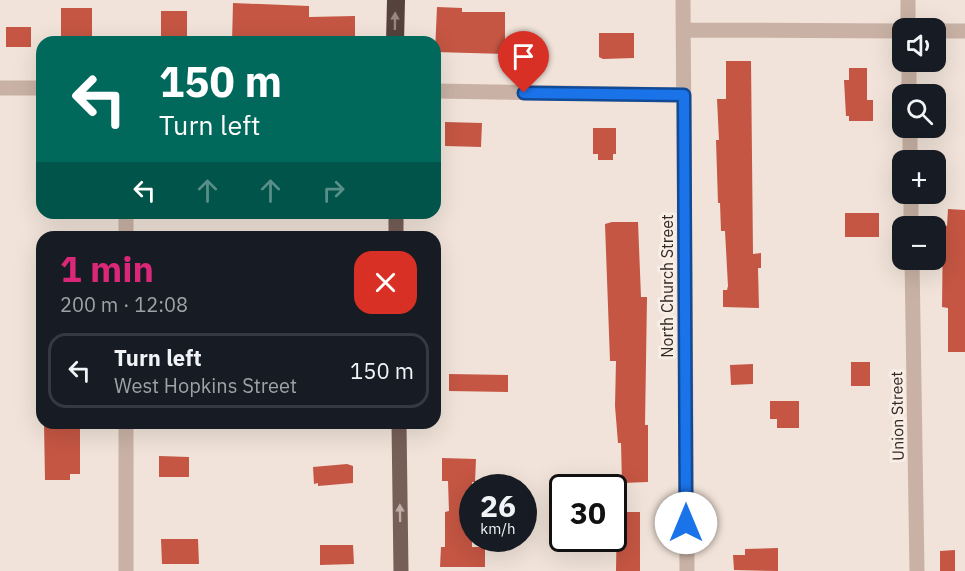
<!DOCTYPE html>
<html lang="en">
<head>
<meta charset="utf-8">
<style>
	body { margin:0; font-family:"IBM Plex Sans",sans-serif; background:#20242c; color:#f1f3f6; height:100vh; display:flex; flex-direction:column; font-size:22px; white-space:nowrap }
	* { box-sizing:border-box; margin:0 }
	p { font-size:20px; color:#9ea1a6 }
	.icon { flex:none; width:33px; height:33px; fill:none; stroke:currentColor; stroke-width:2; stroke-linecap:round; stroke-linejoin:round }
	.map { position:relative; flex:1; overflow:hidden }
	.sheet { position:absolute; left:36px; top:231px; width:405px; height:198px; display:flex; flex-direction:column; background:#171b24; border-radius:18px; box-shadow:0 6px 24px #0002 }
	.sheet>* { flex:none }
	.banner { position:absolute; left:36px; top:36px; width:405px; height:183px; border-radius:18px; box-shadow:0 6px 24px #0002; background:#00695c; color:#fff; overflow:hidden }
	.buttons { position:absolute; left:892px; top:18px; display:grid; gap:12px }
	.buttons a { display:grid; place-items:center; width:54px; height:54px; border-radius:12px; background:#171b24; box-shadow:0 6px 24px #0002; font-size:30px }
	.speed { position:absolute; left:459px; top:474px; display:flex; gap:12px; font-size:30px; font-weight:700; text-align:center }
	.speed>* { display:grid; place-content:center; width:78px; height:78px; border-radius:50%; background:#171b24; box-shadow:0 6px 24px #0002; line-height:1 }
	.speed small { font-size:15px; font-weight:400 }
	.speed .limit { border:3px solid #111; border-radius:9px; background:#fff; color:#111 }
	.pin { position:absolute; display:grid; place-items:center; width:51px; height:51px; color:#fff; margin:-62px -26px; border-radius:50% 50% 50% 0; rotate:-45deg; box-shadow:0 0 6px #0007 }
	.pin .icon { rotate:45deg }
	.me { position:absolute; width:66px; margin:-33px; rotate:0deg; stroke-linejoin:round; filter:drop-shadow(0 0 4px #0008) }
	.turn { display:flex; align-items:center; gap:21px; height:126px; padding:0 24px; font-size:27px }
	.turn .icon { width:78px; height:78px; stroke-width:2.5 }
	.turn b { display:block; font-size:42px; line-height:51px }
	.lanes { display:flex; align-items:center; height:57px; padding:0 24px; background:#0003; justify-content:center; gap:30px; direction:ltr }
	.lanes .off { opacity:.35 }
	.round { display:grid; place-items:center; flex:none; width:63px; height:63px; border-radius:18px; background:#20242c }
	.summary { display:flex; align-items:center; justify-content:space-between; height:102px; padding:0 24px }
	h1 { font-size:36px; font-weight:700; line-height:45px; color:#db2777 }
	ul { padding:0; list-style:none }
	li { display:flex; align-items:center; gap:18px; height:75px; margin:0 12px 9px; padding:0 12px; border:3px solid #363941; border-radius:18px }
	li div { flex:1 }
	li b { display:block; font-size:22px }
	li em { font-style:normal }
	.map>svg:first-child { display:block }
	.building { fill:#c55643 }
	.lines { fill:none; stroke-linecap:round; stroke-linejoin:round }
	.street { stroke:#c9b2a5; stroke-width:15 }
	.primary { stroke:#765f57; stroke-width:15 }
	.highway { stroke:#55423d; stroke-width:18 }
	.oneway { fill:#978780 }
	.oneway2 { fill:#beaea5 }
	.route-casing { stroke:#114b97; stroke-width:15 }
	.route { stroke:#1a73e8; stroke-width:10 }
	.labels { text-anchor:middle; dominant-baseline:central; stroke-width:6; stroke-linejoin:round; paint-order:stroke }
	.street-label { font-size:16px; fill:#342926; stroke:#f9eee5 }
</style>
</head>
<body>
<div class="map">
<svg width="965" height="571" viewBox="0 0 965 571">
	<rect width="100%" height="100%" fill="#f1e3d9"/>
	<path class="building" d="M233 3 309 6V17L355 16V41L232 42Z
		M437 7 462 8V12H505V54L435 52Z
		M61 8H92V41H61Z
		M161 11H187V42H161Z
		M6 27H31V47H6Z
		M599 33H634V58L603 59 599 57Z
		M726 61H751L753 254 761 253V268H758L759 308 723 307V290H727L728 286 725 231H721L720 203H718L716 140H719L717 99H726Z
		M849 68H867V100H873V121H849V116H846L844 80H849Z
		M445 122 482 123 481 147 445 146Z
		M593 128H616V154H613V160H598V154H593Z
		M948 209 965 210V352H948V308L942 307 943 226H947Z
		M845 213H879V237H845Z
		M612 222H638L641 297H647L645 425H648V482L622 483 621 443H618L615 406 616 361H610L605 224Z
		M851 362H870V386H851Z
		M753 364V384L731 385 730 365Z
		M449 374 508 375V392L449 391Z
		M770 401H799V428H777V419H770Z
		M44 423H80V474H70V480H45Z
		M159 456 189 457V477H159Z
		M442 458 476 459 475 482H472V547H485V567H440L441 547H445V512L449 511 448 481H442Z
		M347 464 353 466V483L318 486V483L314 484 313 467Z
		M617 512H640V571H616Z
		M161 539H198L199 564H162Z
		M320 545H353L354 564 320 565Z
		M778 548V571L734 570 733 555H745V549Z
		M955 550V571H940V551Z"/>
	<g class="lines">
		<path class="street" d="M683 0 687 571
			M908 0V28
			M684 30 903 31
			M936 31H965
			M909 62V94
			M0 88H42
			M435 91 684 95
			M910 128V160
			M911 194V226
			M126 213V237
			M912 260 917 571
			M126 423V571"/>
		<path class="primary" d="M396 213V237
			M399 423 401 571"/>
		<path class="highway" d="M395 42 396 0"/>
	</g>
	<defs><path id="oneway-solid" d="M-6-.8H1V-3.2L6.5 0L1 3.2V.8H-6Z" transform="scale(1.5)"/></defs>
	<use class="oneway" href="#oneway-solid" transform="translate(395 21) rotate(-89)"/>
	<use class="oneway2" href="#oneway-solid" transform="translate(400 513) rotate(-91)"/>
	<g class="lines">
		<defs>
			<path id="route" d="M524 93 684 95 686 523"/>
		</defs>
		<use href="#route" class="route-casing"/>
		<use href="#route" class="route"/>
	</g>
	<g class="labels">
		<g class="street-label">
			<text transform="translate(667 286) rotate(-90)">North Church Street</text>
			<text transform="translate(897 416) rotate(-91)">Union Street</text>
		</g>
	</g>
</svg>
<div class="buttons">
<a><svg class="icon" aria-label="sound" viewBox="0 0 24 24"><path d="M4 9h4l5-4v14l-5-4H4zM17 9q2 3 0 6"/></svg></a>
<a><svg class="icon" aria-label="search" viewBox="0 0 24 24"><circle cx="10" cy="10" r="6"/><path d="M15 15l6 6"/></svg></a>
<a>+</a>
<a>−</a>
</div>
<div class="speed"><div>26<small>km/h</small></div><div class="limit">30</div></div>
<div class="pin" style="left:524px;top:93px;background:#d93025"><svg class="icon" aria-label="arrive" viewBox="0 0 24 24"><path d="M6 21V4h12l-3 4 3 4H6"/></svg></div>
<svg class="me" style="left:686px;top:523px" viewBox="-20 -20 40 40"><circle r="19" fill="#fff"/><path d="M0-13L10 11 0 6-10 11z" fill="#1a73e8"/></svg>
<div class="banner">
<div class="turn"><svg class="icon" aria-label="left" viewBox="0 0 24 24"><path d="M17 20v-9H6M10 6l-5 5 5 5"/></svg><div><b>150 m</b>Turn left</div></div>
<div class="lanes"><svg class="icon" aria-label="left" viewBox="0 0 24 24"><path d="M17 20v-9H6M10 6l-5 5 5 5"/></svg><svg class="icon off" aria-label="ahead" viewBox="0 0 24 24"><path d="M12 20V5M6 11l6-6 6 6"/></svg><svg class="icon off" aria-label="ahead" viewBox="0 0 24 24"><path d="M12 20V5M6 11l6-6 6 6"/></svg><svg class="icon off" aria-label="right" viewBox="0 0 24 24"><path d="M7 20v-9h11M14 6l5 5-5 5"/></svg></div>
</div>
<section class="sheet">
<div class="summary"><div><h1>1 min</h1><p>200 m · 12:08</p></div><a class="round" style="background:#d93025;color:#fff"><svg class="icon" aria-label="close" viewBox="0 0 24 24"><path d="M6 6l12 12M18 6L6 18"/></svg></a></div>
<ul>
<li><svg class="icon" aria-label="left" viewBox="0 0 24 24"><path d="M17 20v-9H6M10 6l-5 5 5 5"/></svg><div><b>Turn left</b><p>West Hopkins Street</p></div><em>150 m</em></li>
</ul>
</section>
</div>
</body>
</html>
